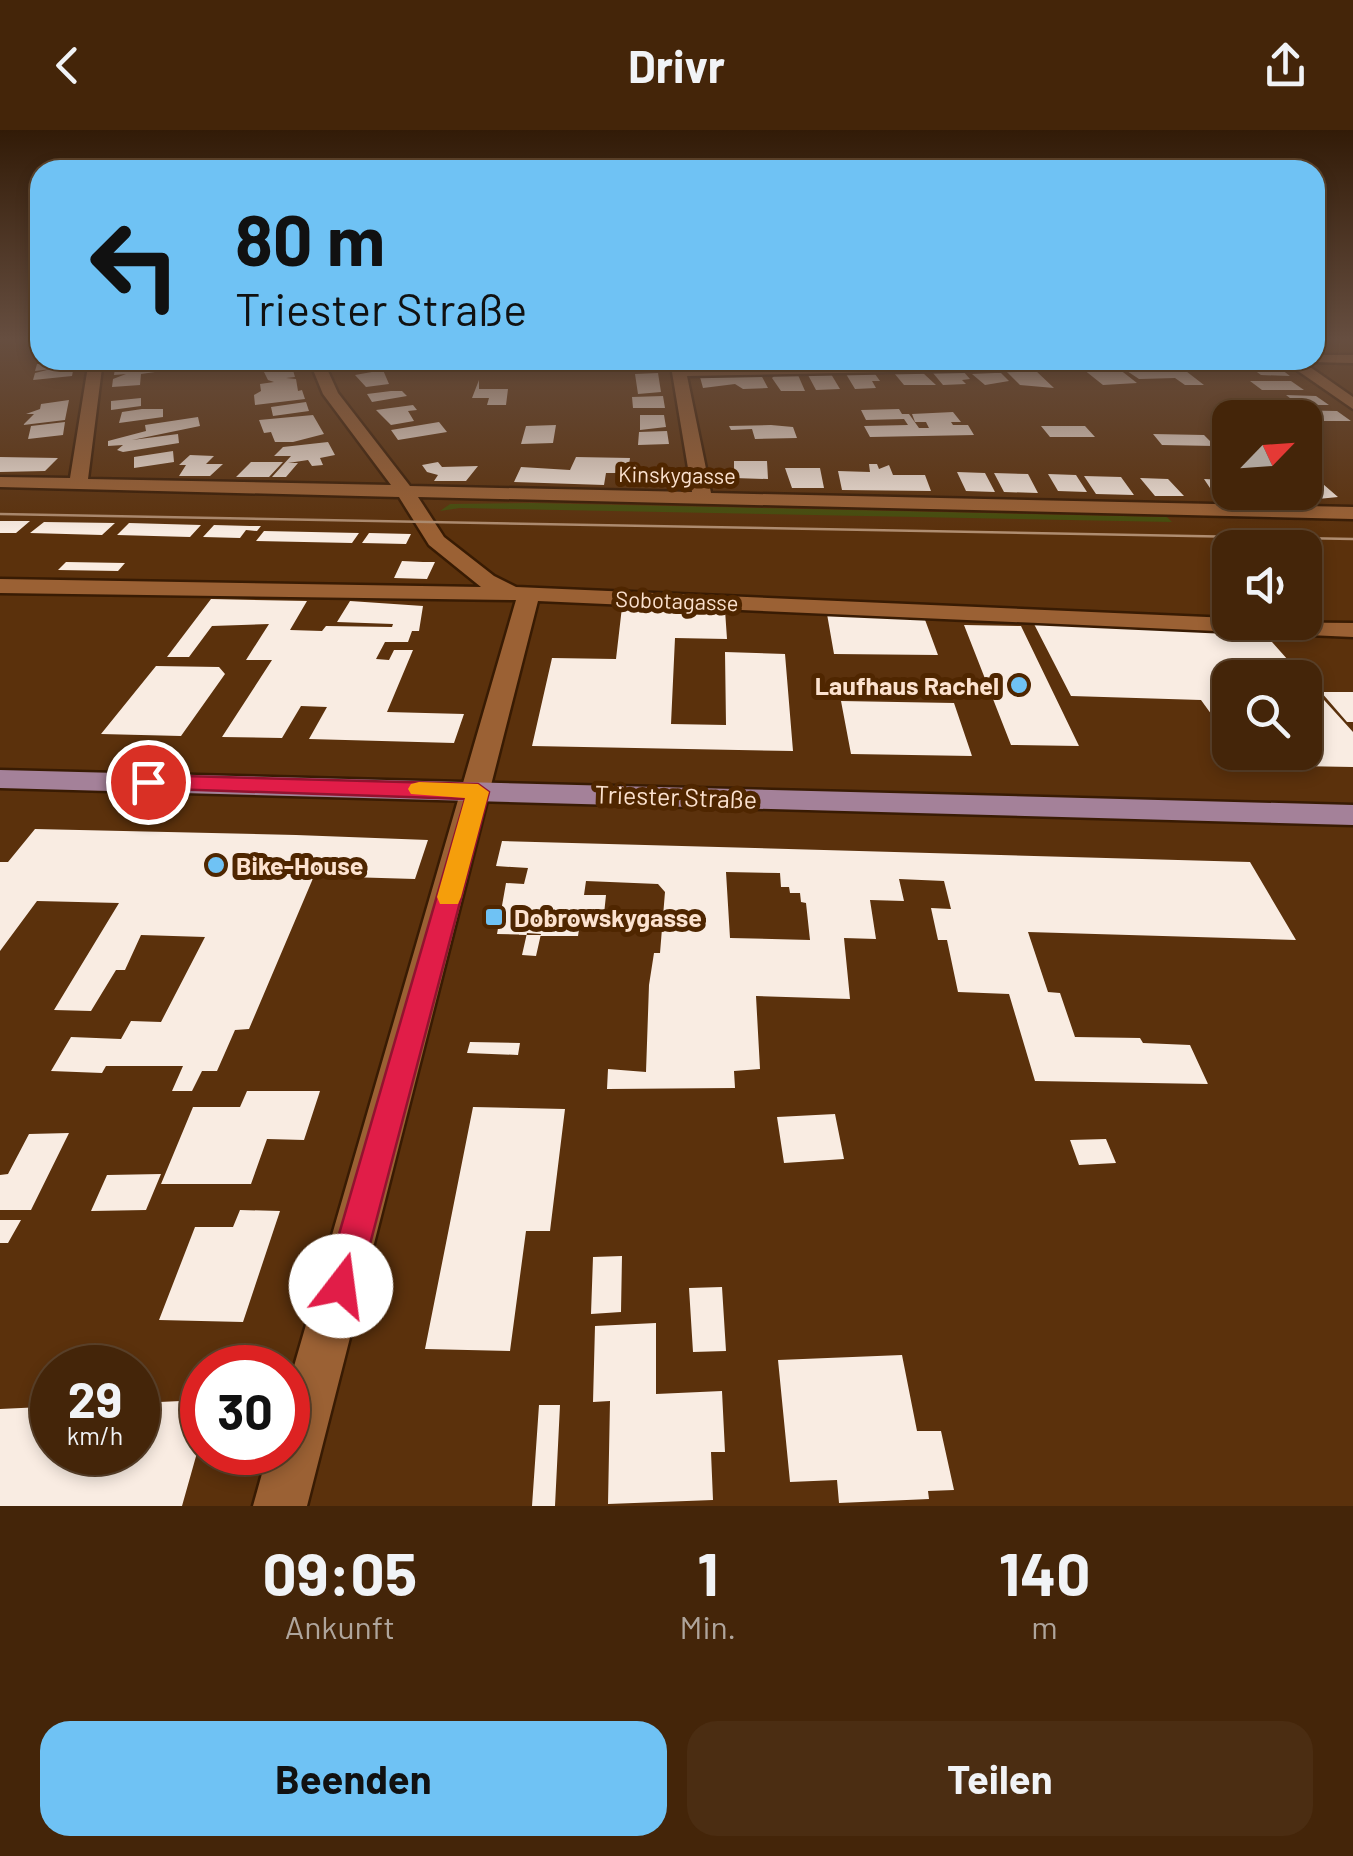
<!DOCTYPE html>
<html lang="de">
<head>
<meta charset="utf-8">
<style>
	body { margin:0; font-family:Barlow,sans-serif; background:#4b2d12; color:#f1f3f6; height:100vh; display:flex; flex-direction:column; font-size:38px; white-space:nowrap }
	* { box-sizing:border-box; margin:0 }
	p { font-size:32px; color:#afa59c }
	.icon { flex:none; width:55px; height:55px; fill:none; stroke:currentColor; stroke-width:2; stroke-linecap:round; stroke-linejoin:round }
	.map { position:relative; height:1376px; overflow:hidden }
	.drawer { display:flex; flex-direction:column; background:#442509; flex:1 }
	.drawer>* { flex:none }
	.top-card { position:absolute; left:30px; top:30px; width:1295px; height:210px; border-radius:30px; box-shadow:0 5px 15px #0003,0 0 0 2px #5c422a; background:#6fc2f4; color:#111; overflow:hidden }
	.needle { width:65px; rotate:65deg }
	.tools { position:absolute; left:1212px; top:270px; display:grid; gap:20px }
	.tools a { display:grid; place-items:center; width:110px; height:110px; border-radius:20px; background:#442509; box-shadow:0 5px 15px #0003,0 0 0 2px #5c422a; font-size:50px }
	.speed { position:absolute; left:30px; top:1215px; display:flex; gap:20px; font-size:50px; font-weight:700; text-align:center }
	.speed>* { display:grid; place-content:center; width:130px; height:130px; border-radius:50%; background:#442509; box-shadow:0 5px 15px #0003,0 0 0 2px #5c422a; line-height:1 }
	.speed small { font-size:25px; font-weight:400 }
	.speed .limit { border:15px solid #d22; background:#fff; color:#111 }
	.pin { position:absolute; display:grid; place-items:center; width:85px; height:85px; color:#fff; margin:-42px; border:5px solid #fff; border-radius:50%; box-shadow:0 2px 10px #0007 }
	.me { position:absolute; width:110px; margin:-55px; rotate:15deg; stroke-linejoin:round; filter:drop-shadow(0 0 8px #0008) }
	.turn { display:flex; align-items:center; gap:35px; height:210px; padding:0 40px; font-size:45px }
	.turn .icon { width:130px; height:130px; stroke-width:2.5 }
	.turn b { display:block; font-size:70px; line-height:85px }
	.eta { display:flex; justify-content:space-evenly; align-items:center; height:170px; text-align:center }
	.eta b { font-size:60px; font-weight:700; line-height:70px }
	.cta { display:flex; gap:20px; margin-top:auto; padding:20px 40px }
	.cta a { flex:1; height:115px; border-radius:30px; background:#6fc2f4; color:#111; font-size:40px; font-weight:700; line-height:115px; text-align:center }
	.cta a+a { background:#4b2d12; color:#f1f3f6 }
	header { display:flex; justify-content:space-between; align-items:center; height:130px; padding:0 40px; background:#442509; font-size:45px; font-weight:700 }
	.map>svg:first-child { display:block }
	.green { fill:#454d0c }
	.building { fill:#f9ece2; fill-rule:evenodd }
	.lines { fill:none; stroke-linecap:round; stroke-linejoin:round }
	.minor-casing { stroke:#381b03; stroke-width:5 }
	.major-casing { stroke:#381b03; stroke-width:5 }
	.minor { fill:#9b6134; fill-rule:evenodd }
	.major { fill:#a48199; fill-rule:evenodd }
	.tram { stroke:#af8d71; stroke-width:2.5 }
	.route { fill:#e11d48; stroke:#92132f; stroke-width:2.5 }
	.slow { fill:#f59e0b }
	.poi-dot { fill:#6fc2f4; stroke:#4f2600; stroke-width:4 }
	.labels { text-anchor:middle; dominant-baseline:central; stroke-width:10; stroke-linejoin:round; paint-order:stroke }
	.far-street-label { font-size:22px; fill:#fce2cf; stroke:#4f2600 }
	.poi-label { font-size:25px; font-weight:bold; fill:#fce2cf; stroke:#4f2600; text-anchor:start }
	.street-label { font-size:25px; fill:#fce2cf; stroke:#4f2600 }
</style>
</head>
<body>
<header><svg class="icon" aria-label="back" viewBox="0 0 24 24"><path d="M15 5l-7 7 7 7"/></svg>Drivr<svg class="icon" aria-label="share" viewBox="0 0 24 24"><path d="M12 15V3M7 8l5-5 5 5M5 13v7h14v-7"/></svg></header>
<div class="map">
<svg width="1353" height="1376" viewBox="0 0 1353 1376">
	<rect width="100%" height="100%" fill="#5b310c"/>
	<path class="green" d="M533 373 1167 387 1172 392 460 378 440 381 450 374Z"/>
	<path class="building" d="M75 230 72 246 33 250 35 243 51 239 35 241 37 234Z
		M258 230H290L295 247 286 248 296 249 298 261 302 260 305 269 255 275 254 265 261 261 260 254 274 252 268 250 263 240 250 242 248 233Z
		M154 233 155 242 141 244 140 255 112 257 113 249 126 244 114 245 115 238Z
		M1249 236H1277L1290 246 1261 245Z
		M1182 238 1204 255H1185L1175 248 1139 249 1124 239Z
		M1083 239H1119L1137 253 1103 255Z
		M383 240 389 254 366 257 355 245Z
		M954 240H962L970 249 962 250 966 254 943 255 933 243Z
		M1035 240 1054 258 1020 255 1006 241Z
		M658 243 661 262 638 264 635 244Z
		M867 243 875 244 880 251H872L876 258 855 259 846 244Z
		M894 243H923L936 255H904Z
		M995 243H1001L1009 251 985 255 972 244Z
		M831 244 840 259 816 260 808 245Z
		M761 245 768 258 743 259 735 254 703 258 700 247Z
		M775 245H798L805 261H781L772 248Z
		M479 250V259H508L506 275H487L489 268H472Z
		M1250 251H1291L1304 260H1262Z
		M391 261H402L407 266 372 272 367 264Z
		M1286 265 1316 266 1329 275H1299Z
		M663 266 665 278H633L632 267Z
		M141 268V276L111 280V271Z
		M69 270 65 290 23 295 34 284H26L40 279 41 274Z
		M306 272 309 281 273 286 271 277Z
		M413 275 417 280 408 281 414 291 391 295 376 280Z
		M142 279H163V287L119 293 122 282Z
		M899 279 902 284H909L919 298H929L926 292H915L912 284 953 282 961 292H951L953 295H968L974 305 870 307 864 296 908 295 904 289 866 290 861 280Z
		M1286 280 1337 281 1351 291H1305Z
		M313 285 324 304 293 312H275L271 302 264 303 259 290Z
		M640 285H664L666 297 640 300Z
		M198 287 200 296 132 310 178 304 179 313 123 322 117 320 123 315 108 316V311L146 301 145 295Z
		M65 292 63 305 28 309 31 296Z
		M439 292 447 302 398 310 391 300Z
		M556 295 553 313 521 314 526 296Z
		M771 295 793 297 797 308 755 309 752 299 731 300 729 296Z
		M1041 296H1085L1095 307H1050Z
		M667 301 669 314 638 315 639 302Z
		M1153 304 1204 305 1215 316 1162 315Z
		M328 312 335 325 320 328 323 335 312 336 308 330 288 333H298L286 347H272L291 326H274L283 317Z
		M173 321 174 332 134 338V327Z
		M190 325 214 326 206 334H223L210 346H179L186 335H179Z
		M0 327 58 328 45 341 0 342Z
		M576 327 630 328 628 343H606L604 355 514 352 521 337 570 340Z
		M734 331H767L768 349 734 348Z
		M251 332H283L269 347H236Z
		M438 332 442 337 478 336 466 351H434L438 345 427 342 422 335Z
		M869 334H877L879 339 889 335 893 345H925L931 361 842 360 838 341 870 342Z
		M785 338H820L824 358H792Z
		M1215 341H1225L1230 346V362H1249L1253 367H1216L1204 349 1224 350Z
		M957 342 985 343 995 362 966 361Z
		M994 343 1028 344 1038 363 1004 362Z
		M1048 344 1076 345 1087 362 1058 361Z
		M1084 346 1121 347 1134 365 1096 364Z
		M1140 348 1168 349 1184 366H1155Z
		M1305 348H1316L1338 367 1308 370 1300 362H1305Z
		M0 391H30L16 403H0Z
		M44 392 115 393 102 405 30 403Z
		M129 393 201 395 190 407 117 405Z
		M214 395 250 396H261L257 401 246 400 240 408 203 407Z
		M264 401 359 403 352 413 256 411Z
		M369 403 411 404 406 414 362 413Z
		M402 431 423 432H435L427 449 394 448Z
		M66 432 125 433 118 441 58 440Z
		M211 469 307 471 290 500 322 501 326 496 392 497 393 494 337 492 350 471 423 476 419 501H412L408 512H385L376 529 389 530 394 520H413L387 582 464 584 454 613 309 609 327 577 301 576 282 608 222 607 272 530H246L269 494 212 496 189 527H167Z
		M622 477 725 480 727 509 675 508 671 594 726 595 725 522 785 524 793 621 532 616 552 528 616 529Z
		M827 484 924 487 938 525 834 524Z
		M1034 494 1265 504 1304 548H1230V610L1201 570 1071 566Z
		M964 495 1021 496 1079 616 1011 615Z
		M156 536 219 537 225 544 181 606 101 604Z
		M1305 549 1353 602V637L1248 635 1239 622H1305Z
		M1321 562H1353V592H1347Z
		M841 571 954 573 972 626 851 624Z
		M35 699 296 705 428 710 415 749 314 746 249 899 235 900 217 941H202L192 961H172L183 936H106L102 943 51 941 71 907 121 909 131 891 161 892 205 807 141 805 125 840H116L91 881 54 880 119 773 37 771 0 821V732H8Z
		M502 711 1250 732 1296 810 1028 802 1048 862 1060 863 1075 907 1140 908 1143 913 1190 915 1208 954 1035 951 1009 864 958 862 947 810H938L931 778 951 779 944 751 899 749 904 771 870 770 876 809 844 808 850 869 756 866 760 939 734 941 735 958 607 959 608 939 646 942 649 855 654 823H660L665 762 658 754 586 751 584 765H606L603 794 580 793 578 806 497 804 506 753 524 754 528 738 496 736ZM726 742 780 743 781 757H789L790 763H800L801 772 806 773 810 810 730 808Z
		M527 803 541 804 536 826 522 825Z
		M470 912 520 913 518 925 467 923Z
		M247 961H320L304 1010 267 1009 251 1054H161L193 977H240Z
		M473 977 565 979 550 1101H526L510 1221 425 1219Z
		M835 984 844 1029 784 1033 777 987Z
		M69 1003 31 1080H0V1045L8 1044 29 1004Z
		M1106 1009 1116 1033 1079 1035 1070 1010Z
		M161 1044 146 1080 91 1081 107 1045Z
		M240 1080 280 1081 243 1192 159 1190 195 1097H233Z
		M0 1090H21L8 1113H0Z
		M622 1126 621 1182 591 1184 593 1127Z
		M722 1157 726 1221 693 1222 689 1158Z
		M656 1193V1264L722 1261 725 1322H711L713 1370 608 1374 610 1271 593 1272 595 1196Z
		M902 1225 917 1301H941L954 1360 928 1361 929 1369 839 1373 837 1350 790 1352 778 1230Z
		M202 1270V1305L182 1376H0V1279L42 1277 33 1301 52 1300V1322H138V1273Z
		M539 1275H560L555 1376H532Z"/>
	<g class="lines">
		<defs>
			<path id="minor" d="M1315 225H1353V233L1310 232Z
				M89 230H103L88 349 391 355 323 264 309 230H323L338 263 410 356 692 362 670 230H684L685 238 1300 230 1353 267V279L1288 234 687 246 711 363 1353 377V389L418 367 444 407 494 446 516 457 1230 488V492L1353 493V507L538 471 307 1376H253L268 1322H288V1257L516 470 0 463V449L481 457 429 415 399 367 0 357V347L70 348Z"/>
			<path id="major" d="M0 640 1353 675V695L0 658Z"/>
		</defs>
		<use href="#minor" class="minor-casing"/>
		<use href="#major" class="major-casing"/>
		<use href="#minor" class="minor"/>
		<use href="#major" class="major"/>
		<path class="tram" d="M0 384 1353 409"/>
	</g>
	<linearGradient id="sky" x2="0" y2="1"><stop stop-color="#321b07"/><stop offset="0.52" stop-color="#664e40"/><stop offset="1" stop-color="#664e40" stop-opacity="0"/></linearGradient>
	<rect width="1353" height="402" fill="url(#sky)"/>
	<path class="route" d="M148 645 478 654 489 662 359 1156 354 1168 341 1173 329 1168 324 1156 465 669 140 658 137 652 140 647Z"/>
	<path class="slow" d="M419 652 478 654 489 662 461 767 458 774H440L437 767 465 668 411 664 408 659 411 654Z"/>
	<g class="poi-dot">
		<circle cx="1019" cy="555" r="10"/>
		<circle cx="216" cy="735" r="10"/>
		<rect x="484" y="777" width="20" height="20" rx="5"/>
	</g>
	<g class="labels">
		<g class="far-street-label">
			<text transform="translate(677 344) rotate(1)">Kinskygasse</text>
			<text transform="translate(677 470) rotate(2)">Sobotagasse</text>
		</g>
		<g class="poi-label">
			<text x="999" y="555" text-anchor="end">Laufhaus Rachel</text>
			<text x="236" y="735">Bike-House</text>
			<text x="514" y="787">Dobrowskygasse</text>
		</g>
		<g class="street-label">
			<text transform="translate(676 666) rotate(2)">Triester Straße</text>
		</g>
	</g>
</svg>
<div class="tools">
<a><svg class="needle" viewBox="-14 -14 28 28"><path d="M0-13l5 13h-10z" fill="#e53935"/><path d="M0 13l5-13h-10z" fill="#afa59c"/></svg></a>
<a><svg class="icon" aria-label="sound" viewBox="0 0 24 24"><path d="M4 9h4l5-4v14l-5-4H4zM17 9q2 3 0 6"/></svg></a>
<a><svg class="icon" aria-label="search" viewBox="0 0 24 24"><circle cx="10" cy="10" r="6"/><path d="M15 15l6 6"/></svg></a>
</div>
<div class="speed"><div>29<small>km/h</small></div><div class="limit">30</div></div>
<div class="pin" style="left:148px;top:652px;background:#d93025"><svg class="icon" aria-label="arrive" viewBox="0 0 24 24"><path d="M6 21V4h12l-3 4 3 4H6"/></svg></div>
<svg class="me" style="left:341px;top:1156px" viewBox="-20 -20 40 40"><circle r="19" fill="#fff"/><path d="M0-13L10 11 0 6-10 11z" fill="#e11d48"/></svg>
<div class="top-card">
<div class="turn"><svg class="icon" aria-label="left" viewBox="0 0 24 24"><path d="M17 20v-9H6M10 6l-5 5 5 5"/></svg><div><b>80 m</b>Triester Straße</div></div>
</div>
</div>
<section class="drawer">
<div class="eta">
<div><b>09:05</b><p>Ankunft</p></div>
<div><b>1</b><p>Min.</p></div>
<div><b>140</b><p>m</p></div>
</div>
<div class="cta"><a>Beenden</a><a>Teilen</a></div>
</section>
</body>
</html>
